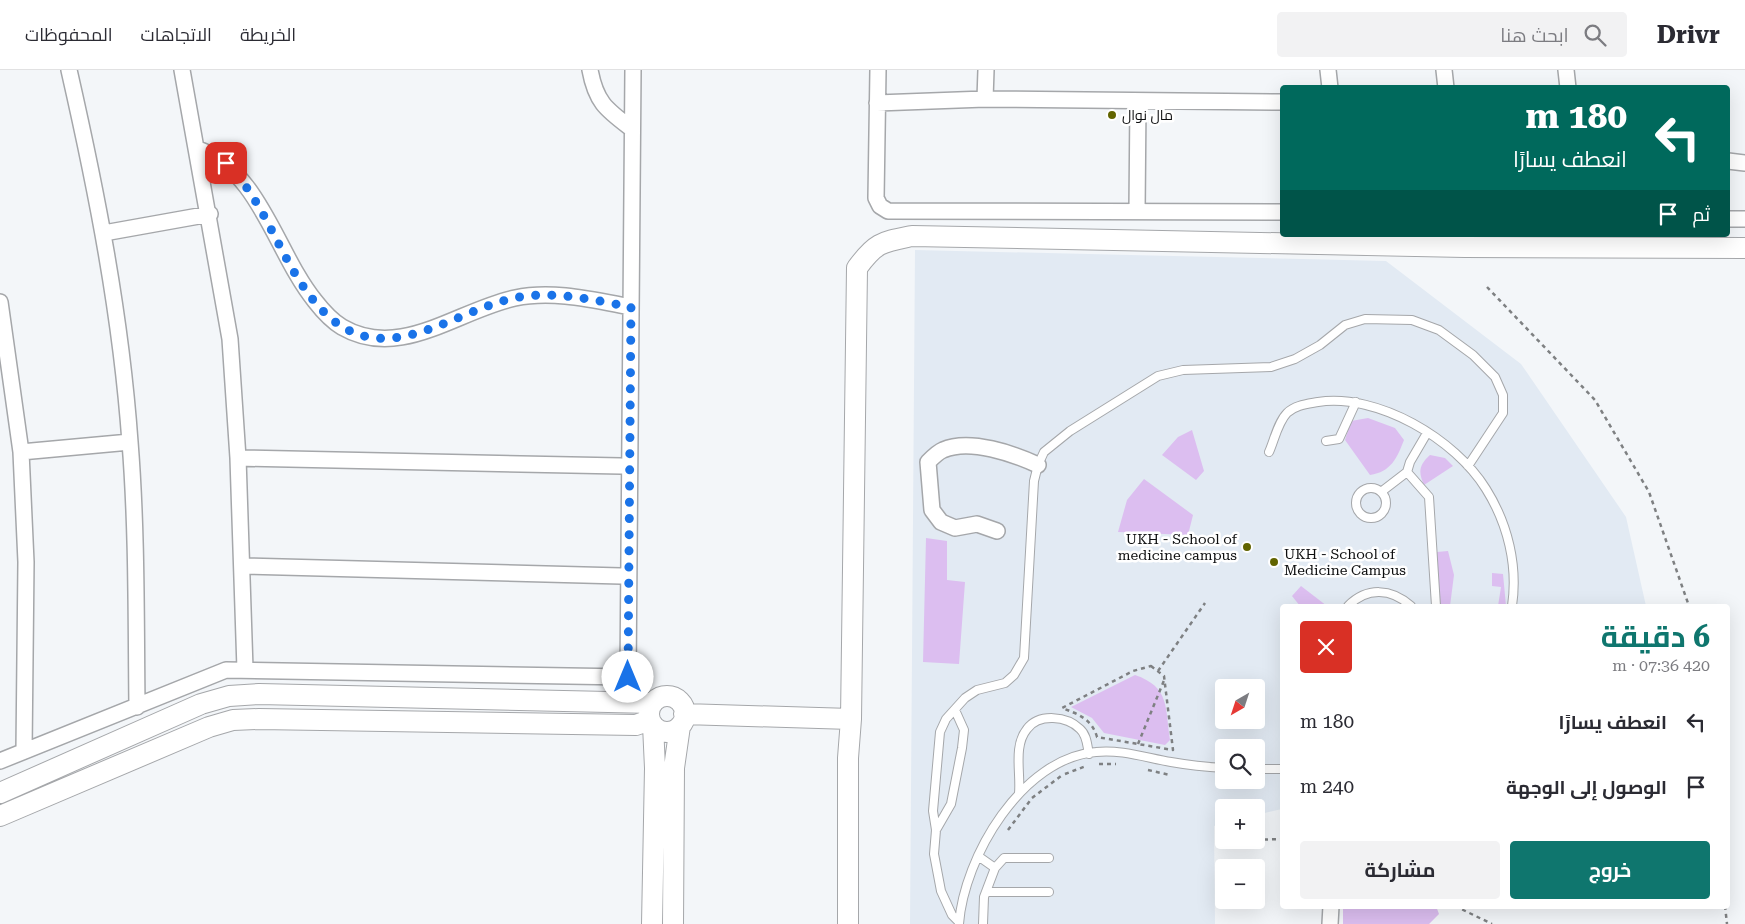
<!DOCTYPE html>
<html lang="ar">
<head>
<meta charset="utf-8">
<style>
	body { margin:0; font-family:"Roboto Serif",Cairo,serif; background:#f2f2f3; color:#2b2b33; direction:rtl; height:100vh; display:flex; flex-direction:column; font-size:19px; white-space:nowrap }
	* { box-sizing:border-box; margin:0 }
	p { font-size:16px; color:#7c7c81 }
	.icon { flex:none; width:28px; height:28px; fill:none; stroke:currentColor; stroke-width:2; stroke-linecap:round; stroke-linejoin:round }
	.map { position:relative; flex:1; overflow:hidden; direction:ltr }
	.sheet { position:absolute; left:1280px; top:534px; width:450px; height:305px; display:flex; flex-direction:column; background:#fff; border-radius:5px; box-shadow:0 5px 20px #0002; direction:rtl }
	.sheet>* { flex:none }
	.hud { position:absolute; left:1280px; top:15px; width:450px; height:152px; border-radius:5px; box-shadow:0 5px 20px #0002; direction:rtl; background:#00695c; color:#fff; overflow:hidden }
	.needle { width:32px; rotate:219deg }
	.fabs { position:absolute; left:1215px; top:609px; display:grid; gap:10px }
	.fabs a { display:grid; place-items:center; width:50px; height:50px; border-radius:5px; background:#fff; box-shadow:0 5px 20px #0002; font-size:25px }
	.pin { position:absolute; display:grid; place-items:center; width:42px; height:42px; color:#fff; margin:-21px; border-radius:10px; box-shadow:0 2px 8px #0006 }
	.me { position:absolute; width:55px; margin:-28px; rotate:0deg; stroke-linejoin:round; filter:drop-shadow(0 0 4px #0008) }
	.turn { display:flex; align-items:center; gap:18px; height:105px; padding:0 20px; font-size:22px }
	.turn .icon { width:65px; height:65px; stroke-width:2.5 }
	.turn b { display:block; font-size:35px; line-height:42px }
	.then { display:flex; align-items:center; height:48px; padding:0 20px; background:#0003; gap:10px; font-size:19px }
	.round { display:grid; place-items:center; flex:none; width:52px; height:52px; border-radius:5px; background:#f2f2f3 }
	.head { display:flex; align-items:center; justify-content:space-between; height:85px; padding:0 20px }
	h1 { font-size:30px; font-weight:700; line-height:38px; color:#0f766e }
	.cta { display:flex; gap:10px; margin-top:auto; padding:10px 20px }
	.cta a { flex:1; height:58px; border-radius:5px; background:#0f766e; color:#fff; font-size:20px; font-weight:700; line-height:58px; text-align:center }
	.cta a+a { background:#f2f2f3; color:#2b2b33 }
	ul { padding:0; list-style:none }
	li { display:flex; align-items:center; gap:15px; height:65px; padding:0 20px }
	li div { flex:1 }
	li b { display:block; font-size:19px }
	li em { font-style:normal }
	header { display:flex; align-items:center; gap:30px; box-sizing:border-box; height:70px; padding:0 25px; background:#fff; border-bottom:1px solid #e1e1e2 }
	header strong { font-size:24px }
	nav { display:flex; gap:28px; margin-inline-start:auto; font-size:18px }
	.search { width:350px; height:45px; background:#f2f2f3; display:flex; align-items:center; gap:12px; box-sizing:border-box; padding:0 18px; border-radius:5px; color:#7c7c81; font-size:19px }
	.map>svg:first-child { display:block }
	.built { fill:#e2eaf3; fill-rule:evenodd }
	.green { fill:#dcbef0 }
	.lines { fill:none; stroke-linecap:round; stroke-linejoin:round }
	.lane-casing { stroke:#a5a7aa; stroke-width:10 }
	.street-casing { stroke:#a5a7aa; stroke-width:18 }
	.secondary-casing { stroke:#a5a7aa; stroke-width:22 }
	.path { stroke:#7e8082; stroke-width:2.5; stroke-dasharray:4 4; stroke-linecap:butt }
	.lane { stroke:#fff; stroke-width:8 }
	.street { stroke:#fff; stroke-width:15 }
	.secondary { stroke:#fff; stroke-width:20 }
	.route { stroke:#1a73e8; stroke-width:9; stroke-dasharray:0 16.2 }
	.poi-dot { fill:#616400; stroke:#fff; stroke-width:2 }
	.labels { text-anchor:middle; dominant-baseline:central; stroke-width:5; stroke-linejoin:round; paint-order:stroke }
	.poi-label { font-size:14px; fill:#0d0e0f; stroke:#fff; text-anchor:start }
</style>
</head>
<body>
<header>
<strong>Drivr</strong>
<div class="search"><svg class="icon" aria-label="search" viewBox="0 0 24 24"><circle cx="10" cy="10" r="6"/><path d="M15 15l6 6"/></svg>ابحث هنا</div>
<nav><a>الخريطة</a><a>الاتجاهات</a><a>المحفوظات</a></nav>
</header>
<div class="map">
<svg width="1745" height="854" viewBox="0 0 1745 854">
	<rect width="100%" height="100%" fill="#f3f6f9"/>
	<path class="built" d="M915 180 1386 191 1521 294 1626 447 1646 536H1282V739L1256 745V738H1224V753L1214 756 1215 854H910ZM1224 618H1256V650H1224ZM1224 678H1256V710H1224Z"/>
	<path class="green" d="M1368 348 1395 358 1404 370C1397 388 1391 402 1370 405L1345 370 1351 351Z
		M1192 360 1204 401 1196 410 1162 385 1178 367Z
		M1430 385 1445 388 1453 396 1424 415C1418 402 1419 395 1430 385Z
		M1144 409 1193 445 1188 465 1118 462 1127 430Z
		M926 468 947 471V510L965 512 959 594 923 592Z
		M1448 481 1454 505 1450 536H1440L1437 482Z
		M1492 503 1503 504 1506 536H1498L1501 517 1492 516Z
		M1301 516 1327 536H1300L1292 526Z
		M1135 605C1170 617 1165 637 1170 670L1165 675 1104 663 1092 648 1071 637Z
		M1343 836H1436L1439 844 1429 854H1343Z"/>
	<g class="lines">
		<defs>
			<path id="lane" d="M1427 363 1410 392 1407 402 1429 427 1436 536
				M1326 371 1339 369 1356 332
				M1269 382C1274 371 1278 352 1287 343 1295 335 1307 334 1318 332 1378 323 1455 369 1486 419 1508 454 1518 496 1512 536
				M1356 433a15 15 0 1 1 30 0a15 15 0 1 1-30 0Z
				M1381 422 1407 402
				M1348 536C1367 517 1391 518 1411 536
				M1256 699H1282
				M1019 723C1021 703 1013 676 1027 659 1039 643 1067 646 1080 659 1087 665 1087 675 1089 684
				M936 760 951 734 962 678 964 660 955 640
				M978 786 995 798 984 827 983 854
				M995 798 1004 788H1049
				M986 822H1049
				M959 852 952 845 941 821 934 784 936 760 933 741 940 662 946 649 965 628 977 620 1005 613 1014 605 1024 588 1034 411 1038 395 1044 382 1070 361 1158 306 1183 300 1271 297 1295 289 1320 275 1345 255 1365 249 1412 250 1439 260 1473 285 1495 307 1503 325V343L1468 396
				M959 854C964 787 1022 688 1096 682 1120 679 1147 688 1171 692 1188 695 1206 697 1224 698"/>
			<path id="street" d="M69 0C97 123 121 246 130 372 137 460 136 549 137 637
				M182 0 230 269 238 388 245 599
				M590 0C596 33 607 40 632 59
				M878 0 876 128 880 136 888 141 1282 142
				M1328 0 1330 18
				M1444 0 1446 18
				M1566 0 1568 18
				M985 29 986 0
				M877 33 985 29 1282 32
				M198 79C260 101 276 183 315 231 322 240 332 251 342 257 400 291 458 240 515 228 553 220 593 230 631 237
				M1728 91 1745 93
				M1137 141 1138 31
				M1728 149H1745
				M104 163 210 144
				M0 232 21 382 26 492 24 681
				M21 382 130 372
				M238 388 621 396
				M997 461 977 454 955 458 941 452 932 440 928 392C932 388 938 382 943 380 970 368 1014 384 1038 395
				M242 496 621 506
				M0 691 226 600 628 607 633 0
				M1330 854 1331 836"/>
			<path id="secondary" d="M649 644a18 18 0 1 1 36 0a18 18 0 1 1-36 0Z
				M684 644 851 649
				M0 723 201 634 229 626 259 624 653 633
				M0 746 209 657 233 650 259 649 636 655 650 650
				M652 854 655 698 653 655
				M673 854 674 698 680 656
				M848 854V688L851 649 857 198C876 172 882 172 912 166L1465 177 1745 178"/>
		</defs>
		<use href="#lane" class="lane-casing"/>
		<use href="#street" class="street-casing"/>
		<use href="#secondary" class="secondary-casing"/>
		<path class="path" d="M1487 217 1595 330 1649 422 1689 536
			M1151 596 1164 606 1173 680 1097 667C1092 649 1078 644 1062 638L1133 601Z
			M1158 601 1205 533
			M1138 674 1165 608
			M1099 694H1116
			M1148 700 1170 705
			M1065 704 1086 696
			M1008 760 1032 728 1061 706
			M1248 770 1282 769
			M1221 775 1224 771 1237 770
			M1455 836 1492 854
			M1725 836 1727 854"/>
		<use href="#lane" class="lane"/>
		<use href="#street" class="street"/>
		<use href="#secondary" class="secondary"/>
	</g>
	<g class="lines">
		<path class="route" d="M226 93C268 134 281 196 321 239 382 304 448 243 514 228 553 220 593 230 631 237L628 607"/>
	</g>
	<g class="poi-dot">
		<circle cx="1112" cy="45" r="5"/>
		<circle cx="1247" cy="477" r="5"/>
		<circle cx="1274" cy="492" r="5"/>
	</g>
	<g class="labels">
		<g class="poi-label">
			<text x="1122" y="45">مال نوال</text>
			<text x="1237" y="469" text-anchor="end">UKH - School of<tspan x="1237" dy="16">medicine campus</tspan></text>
			<text x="1284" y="484">UKH - School of<tspan x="1284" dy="16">Medicine Campus</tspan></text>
		</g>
	</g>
</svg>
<div class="fabs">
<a><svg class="needle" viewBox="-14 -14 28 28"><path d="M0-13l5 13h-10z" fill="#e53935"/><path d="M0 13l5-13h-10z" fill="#7c7c81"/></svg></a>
<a><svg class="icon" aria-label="search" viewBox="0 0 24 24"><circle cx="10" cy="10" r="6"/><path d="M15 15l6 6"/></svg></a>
<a>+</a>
<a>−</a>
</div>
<div class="pin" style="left:226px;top:93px;background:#d93025"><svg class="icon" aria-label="arrive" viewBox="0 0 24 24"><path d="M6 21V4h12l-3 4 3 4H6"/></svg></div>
<svg class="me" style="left:628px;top:607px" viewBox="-20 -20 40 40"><circle r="19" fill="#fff"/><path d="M0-13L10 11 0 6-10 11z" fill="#1a73e8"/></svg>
<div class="hud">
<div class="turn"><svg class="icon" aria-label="left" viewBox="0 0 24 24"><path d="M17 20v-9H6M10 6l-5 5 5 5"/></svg><div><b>180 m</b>انعطف يسارًا</div></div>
<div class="then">ثم<svg class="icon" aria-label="arrive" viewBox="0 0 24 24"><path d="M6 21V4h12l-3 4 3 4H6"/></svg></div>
</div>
<section class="sheet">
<div class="head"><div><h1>6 دقيقة</h1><p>420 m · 07:36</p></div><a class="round" style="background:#d93025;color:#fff"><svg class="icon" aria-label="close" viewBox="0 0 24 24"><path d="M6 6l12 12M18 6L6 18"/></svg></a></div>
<ul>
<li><svg class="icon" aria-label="left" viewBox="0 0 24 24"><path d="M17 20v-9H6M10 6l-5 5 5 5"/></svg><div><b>انعطف يسارًا</b></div><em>180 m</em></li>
<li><svg class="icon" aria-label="arrive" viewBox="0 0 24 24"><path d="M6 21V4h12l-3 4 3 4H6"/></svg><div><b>الوصول إلى الوجهة</b></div><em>240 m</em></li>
</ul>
<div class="cta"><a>خروج</a><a>مشاركة</a></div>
</section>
</div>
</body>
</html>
